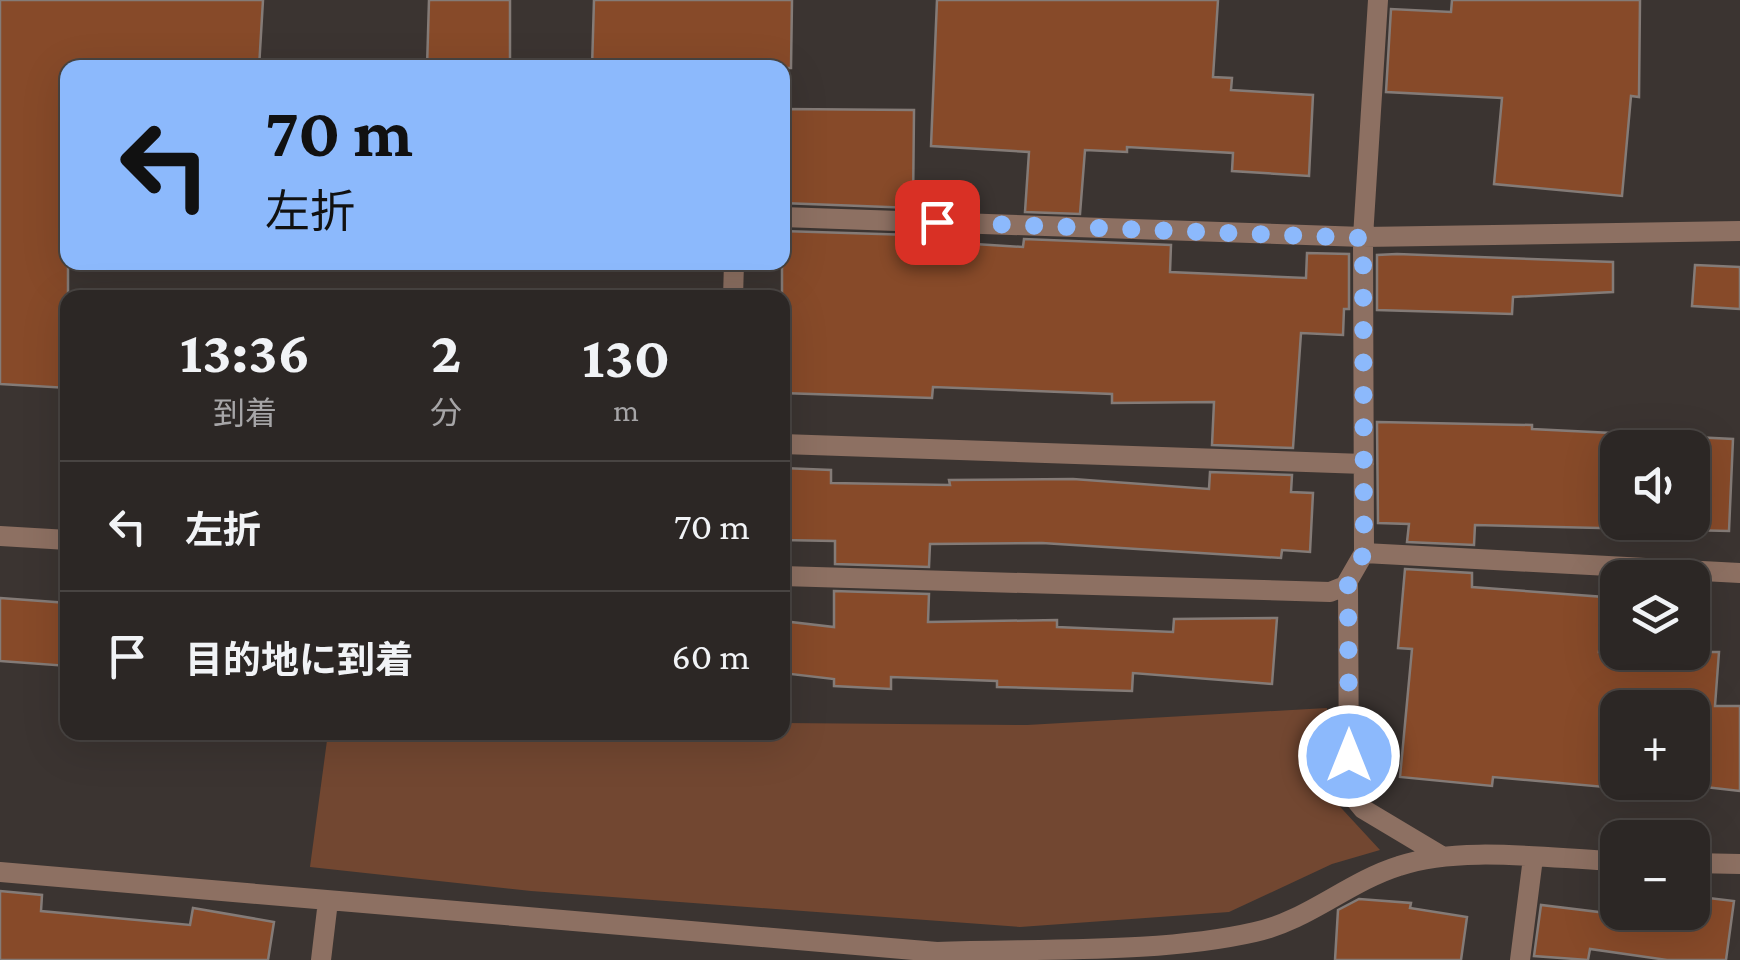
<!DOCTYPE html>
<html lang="ja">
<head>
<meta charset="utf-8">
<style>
	body { margin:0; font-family:"Crimson Pro","Noto Sans JP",serif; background:#342f2d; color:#f1f3f6; height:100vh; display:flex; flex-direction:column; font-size:38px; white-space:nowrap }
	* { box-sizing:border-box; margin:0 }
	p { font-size:32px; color:#a6a5a7 }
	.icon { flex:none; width:55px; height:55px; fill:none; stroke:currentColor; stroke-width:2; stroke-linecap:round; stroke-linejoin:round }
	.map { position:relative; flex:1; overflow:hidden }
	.panel { position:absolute; left:60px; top:290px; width:730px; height:450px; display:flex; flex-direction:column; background:#2c2725; border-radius:20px; box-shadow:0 10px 40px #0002,0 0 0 2px #484442 }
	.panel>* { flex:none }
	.hud { position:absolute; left:60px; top:60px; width:730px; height:210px; border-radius:20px; box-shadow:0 10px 40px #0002,0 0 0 2px #484442; background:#8cb9fc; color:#111; overflow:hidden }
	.fabs { position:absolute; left:1600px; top:430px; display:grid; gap:20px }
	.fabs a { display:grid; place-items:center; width:110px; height:110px; border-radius:20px; background:#2c2725; box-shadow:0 10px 40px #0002,0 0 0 2px #484442; font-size:50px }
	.pin { position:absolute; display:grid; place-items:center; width:85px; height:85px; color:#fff; margin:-42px; border-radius:20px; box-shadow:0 5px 15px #0006 }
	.me { position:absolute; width:110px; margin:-55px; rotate:0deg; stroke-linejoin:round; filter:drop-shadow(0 0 8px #0008) }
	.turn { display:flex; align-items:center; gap:35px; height:210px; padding:0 40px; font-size:45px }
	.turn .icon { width:130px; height:130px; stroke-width:2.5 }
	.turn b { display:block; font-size:70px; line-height:85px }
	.eta { display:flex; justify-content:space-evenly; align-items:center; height:170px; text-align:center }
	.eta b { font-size:60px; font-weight:700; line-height:70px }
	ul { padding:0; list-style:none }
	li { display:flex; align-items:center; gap:30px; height:130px; padding:0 40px; border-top:2px solid #484442 }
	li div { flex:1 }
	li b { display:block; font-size:38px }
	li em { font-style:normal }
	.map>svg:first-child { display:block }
	.green { fill:#724731 }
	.building { fill:#874a29; stroke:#847b77; stroke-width:2.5; fill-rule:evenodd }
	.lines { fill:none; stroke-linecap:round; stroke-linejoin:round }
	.minor { stroke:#8d7062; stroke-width:20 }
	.route { stroke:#8cb9fc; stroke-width:18; stroke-dasharray:0 32.4 }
</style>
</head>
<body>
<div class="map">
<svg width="1740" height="960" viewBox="0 0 1740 960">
	<rect width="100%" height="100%" fill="#3b3431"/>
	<path class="green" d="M1327 708 1331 797 1380 850 1332 864 1229 912 1020 927 531 891 310 867 328 733 782 732 783 723 1027 725Z"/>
	<path class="building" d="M0 0H263L259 68H68V388L0 384Z
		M429 0H510V68H427Z
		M594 0H792L791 68H592Z
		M937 0H1218L1213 77 1232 78 1231 90 1313 95 1309 176 1232 171 1233 153 1127 147V152L1085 150 1080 214 1025 212 1029 152 931 146Z
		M1452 0H1640L1639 97 1631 96 1622 196 1494 184 1502 98 1386 92 1391 9 1451 12Z
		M782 109 914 110 913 208 782 203Z
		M782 231 912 235V240L1023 247 1024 239 1171 245 1170 272 1306 278 1307 253 1349 254V309H1344L1343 335 1301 333 1293 448 1212 445 1214 402 1112 403V394L933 387 932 398 782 393Z
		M1397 254 1613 262V292L1513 297 1512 314 1377 310V255Z
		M1695 265 1740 267V309L1692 306Z
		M1377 422 1532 425V429L1733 439 1729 531 1475 525 1474 545 1407 542 1409 524 1378 523ZM1618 448H1692V522H1618Z
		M782 468 831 470V483L950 485 949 480 1073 479 1209 489 1210 472 1292 475 1291 492 1313 493 1310 552 1282 550 1281 558 1042 543 930 544 929 567 835 564V541L782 540Z
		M1405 569 1472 573V587L1604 597 1599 652H1719L1715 706H1740V791L1661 782H1692V708H1618V782H1628L1627 789 1493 777 1492 786 1400 777 1412 649 1398 648Z
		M834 591 929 594 928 622 1057 620V627L1173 632 1174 619 1277 618 1272 684 1133 673 1132 691 997 687V681L891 677V689L834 686V679L782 673V621L834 627Z
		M0 598 68 603V666L0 661Z
		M0 891 42 895 41 911 190 925 193 908 274 922 268 960H0Z
		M1692 896 1734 901 1726 960H1667L1590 949 1588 960 1534 956 1541 905 1640 917 1641 912H1692Z
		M1359 899 1411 903 1410 908 1467 917 1461 960H1335L1338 910Z"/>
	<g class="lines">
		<path class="minor" d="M782 217 1363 237 1740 231
			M733 298 734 262
			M782 444 1364 464
			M0 536 68 540
			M1364 553 1740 573
			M782 576 1330 592 1345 586 1364 553 1363 237 1378 0
			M1348 582 1349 792 1363 809 1440 855
			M1692 863 1740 864
			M0 872 937 952 945 960
			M937 952C1036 948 1159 954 1255 932 1307 921 1348 882 1399 866 1461 845 1551 859 1618 861
			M321 960 328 901
			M1520 960 1533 858"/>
	</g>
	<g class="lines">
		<path class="route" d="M937 222 1363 238 1364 553 1348 582 1349 756"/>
	</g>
</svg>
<div class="fabs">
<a><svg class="icon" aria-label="sound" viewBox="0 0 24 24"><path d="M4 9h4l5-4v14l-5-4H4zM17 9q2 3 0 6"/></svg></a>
<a><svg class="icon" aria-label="layers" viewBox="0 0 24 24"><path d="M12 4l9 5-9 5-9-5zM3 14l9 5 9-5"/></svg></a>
<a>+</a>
<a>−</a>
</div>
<div class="pin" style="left:937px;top:222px;background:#d93025"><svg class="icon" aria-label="arrive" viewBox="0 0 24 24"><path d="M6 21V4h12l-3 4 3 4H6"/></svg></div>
<svg class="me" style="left:1349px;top:756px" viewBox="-20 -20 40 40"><circle r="17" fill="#8cb9fc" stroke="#fff" stroke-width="3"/><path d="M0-11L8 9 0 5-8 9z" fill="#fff"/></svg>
<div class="hud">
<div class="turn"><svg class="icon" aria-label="left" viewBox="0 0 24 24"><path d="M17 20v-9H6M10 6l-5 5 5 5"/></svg><div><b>70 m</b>左折</div></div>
</div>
<section class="panel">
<div class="eta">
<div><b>13:36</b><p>到着</p></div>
<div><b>2</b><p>分</p></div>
<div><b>130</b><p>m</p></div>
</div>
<ul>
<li><svg class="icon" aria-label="left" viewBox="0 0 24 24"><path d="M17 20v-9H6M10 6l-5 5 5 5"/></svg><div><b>左折</b></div><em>70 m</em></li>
<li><svg class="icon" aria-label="arrive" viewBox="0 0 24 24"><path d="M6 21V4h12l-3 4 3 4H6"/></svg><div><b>目的地に到着</b></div><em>60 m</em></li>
</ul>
</section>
</div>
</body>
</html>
